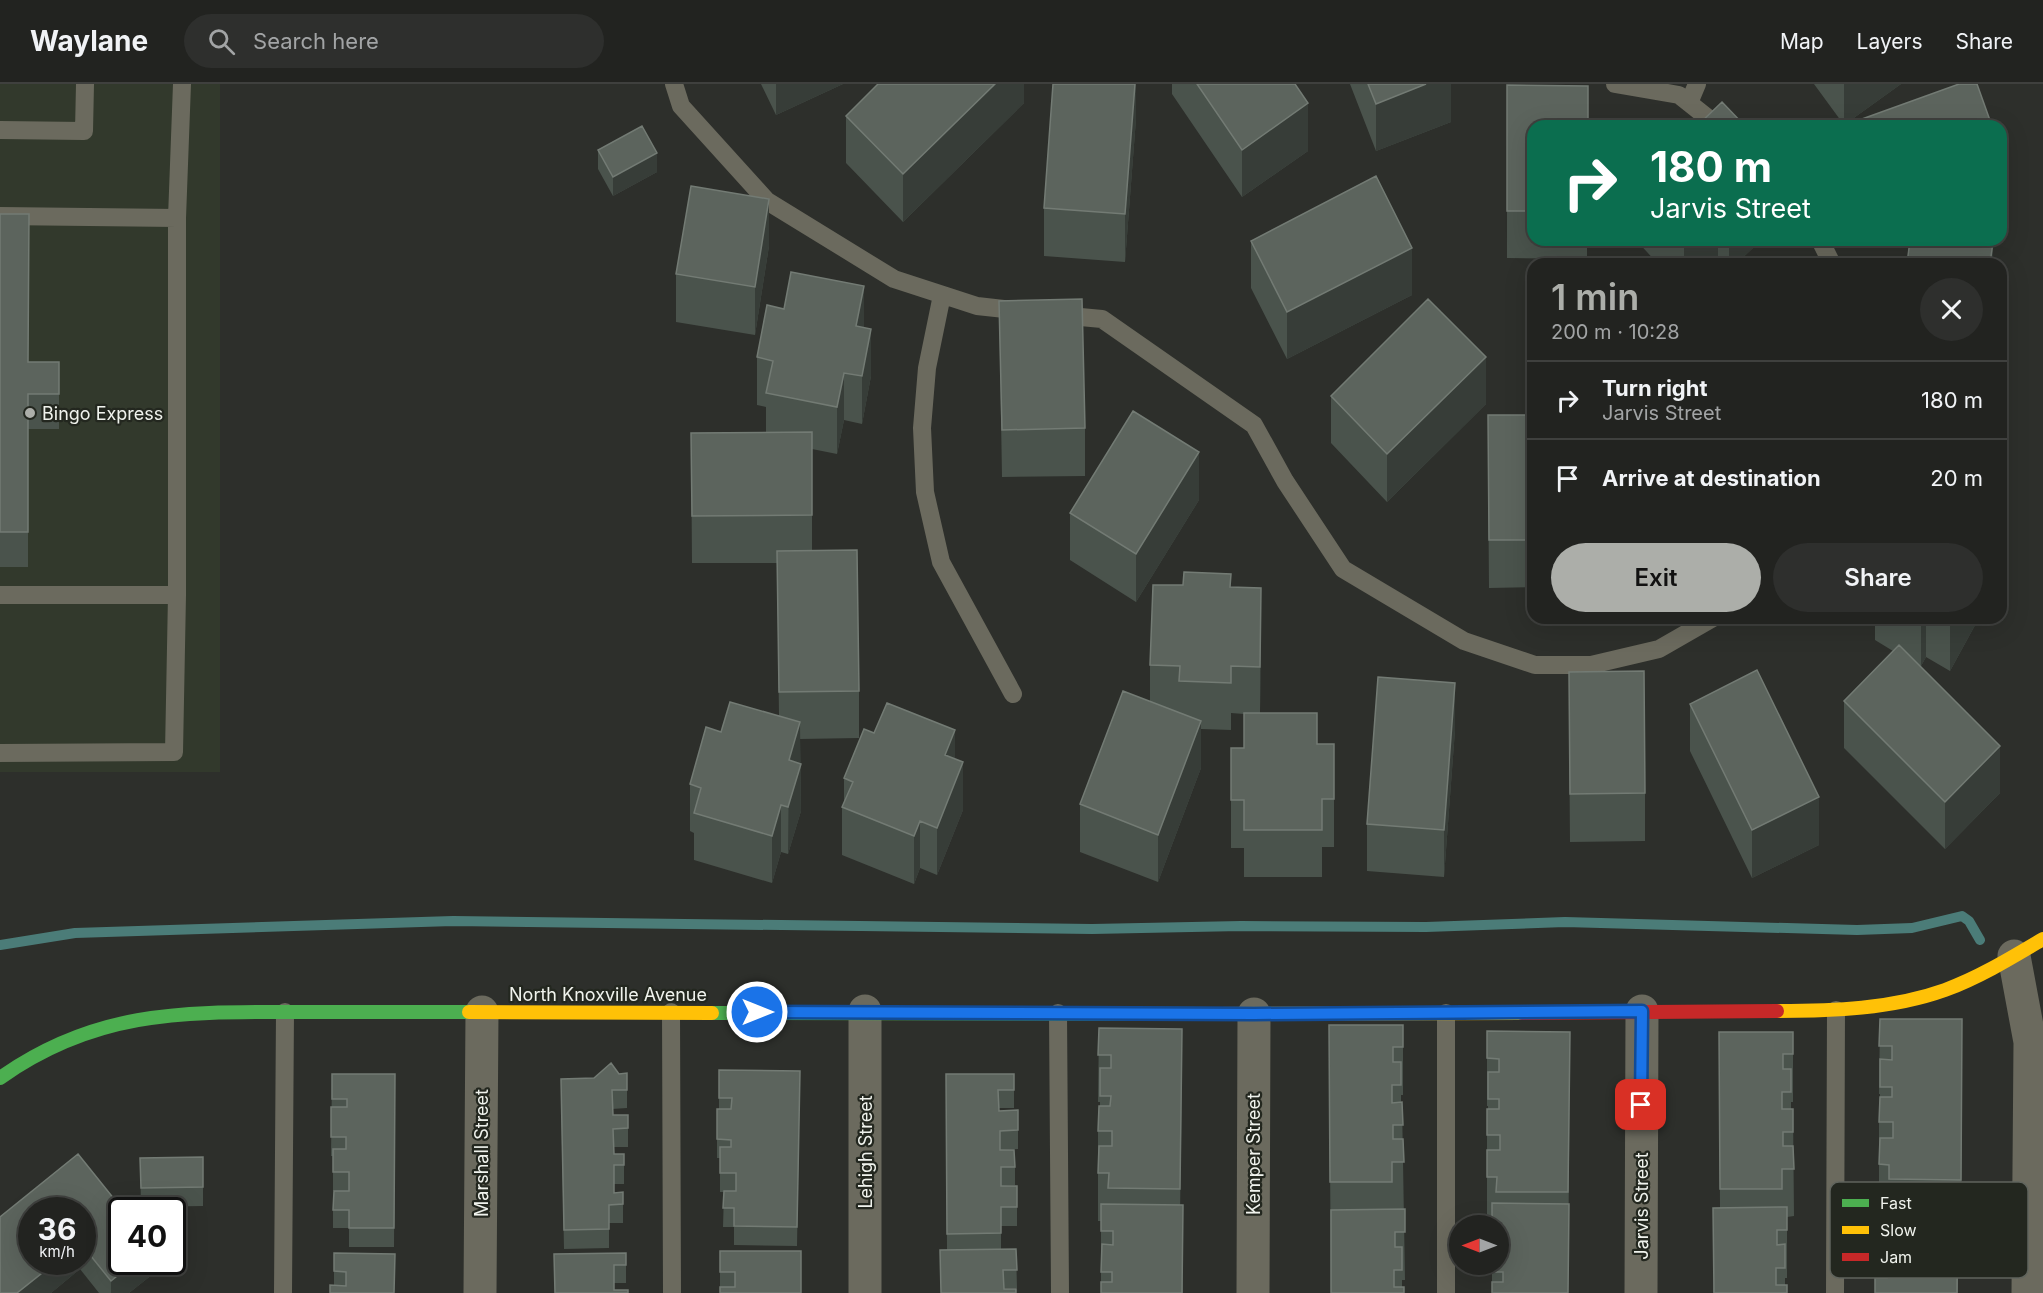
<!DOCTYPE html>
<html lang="en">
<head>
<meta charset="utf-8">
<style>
	body { margin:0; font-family:Inter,sans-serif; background:#2e2f2d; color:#f1f3f6; height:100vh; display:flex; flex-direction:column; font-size:22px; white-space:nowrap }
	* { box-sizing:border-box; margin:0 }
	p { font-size:20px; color:#a2a4a5 }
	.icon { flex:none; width:33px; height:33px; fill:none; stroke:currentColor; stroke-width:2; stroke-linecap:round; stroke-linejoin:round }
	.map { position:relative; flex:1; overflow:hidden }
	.sheet { position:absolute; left:1527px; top:174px; width:480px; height:366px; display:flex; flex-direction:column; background:#222320; border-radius:18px; box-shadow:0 6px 24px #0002,0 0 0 2px #3f403e }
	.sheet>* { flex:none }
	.hud { position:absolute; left:1527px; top:36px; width:480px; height:126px; border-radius:18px; box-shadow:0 6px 24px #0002,0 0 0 2px #3f403e; background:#0b6e4f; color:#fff; overflow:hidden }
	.needle { width:39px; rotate:270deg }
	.buttons { position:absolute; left:1449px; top:1131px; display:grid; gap:12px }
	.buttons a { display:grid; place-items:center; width:60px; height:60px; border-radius:50%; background:#222320; box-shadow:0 6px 24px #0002,0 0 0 2px #3f403e; font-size:30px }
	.speed { position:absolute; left:18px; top:1113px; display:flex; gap:12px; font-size:30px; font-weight:700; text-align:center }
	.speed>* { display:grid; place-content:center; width:78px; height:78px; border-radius:50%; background:#222320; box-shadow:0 6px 24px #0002,0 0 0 2px #3f403e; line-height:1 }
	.speed small { font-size:15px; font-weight:400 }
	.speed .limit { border:3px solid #111; border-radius:9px; background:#fff; color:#111 }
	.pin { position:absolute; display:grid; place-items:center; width:51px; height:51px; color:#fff; margin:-26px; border-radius:12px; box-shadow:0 3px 9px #0006 }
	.me { position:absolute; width:66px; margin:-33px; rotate:90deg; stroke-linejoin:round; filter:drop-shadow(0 0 4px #0008) }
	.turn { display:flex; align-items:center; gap:21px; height:126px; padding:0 24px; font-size:27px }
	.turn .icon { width:78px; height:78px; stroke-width:2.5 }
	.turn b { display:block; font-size:42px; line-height:51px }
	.round { display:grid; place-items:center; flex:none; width:63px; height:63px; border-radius:32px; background:#2e2f2d }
	.headline { display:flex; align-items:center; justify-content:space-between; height:102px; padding:0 24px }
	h1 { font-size:36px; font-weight:600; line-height:45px; color:#acaea9 }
	.button { display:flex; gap:12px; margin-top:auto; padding:12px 24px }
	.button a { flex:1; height:69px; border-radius:36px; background:#acaea9; color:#111; font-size:24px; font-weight:600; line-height:69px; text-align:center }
	.button a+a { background:#2e2f2d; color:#f1f3f6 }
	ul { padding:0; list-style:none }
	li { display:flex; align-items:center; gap:18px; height:78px; padding:0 24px; border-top:2px solid #3f403e }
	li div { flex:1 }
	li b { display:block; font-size:22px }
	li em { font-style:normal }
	header { display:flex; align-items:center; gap:36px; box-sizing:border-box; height:84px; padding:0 30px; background:#222320; border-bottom:2px solid #3f403e }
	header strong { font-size:28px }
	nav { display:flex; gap:33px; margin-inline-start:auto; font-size:21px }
	.search { width:420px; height:54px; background:#2e2f2d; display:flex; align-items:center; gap:15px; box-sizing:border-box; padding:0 21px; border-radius:33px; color:#a2a4a5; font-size:22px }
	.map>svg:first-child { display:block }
	.built { fill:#32392c }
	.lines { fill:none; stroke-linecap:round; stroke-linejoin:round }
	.stream { stroke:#4b7c78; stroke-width:10 }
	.lane { stroke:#6b6a5e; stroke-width:18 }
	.street { stroke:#6b6a5e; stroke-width:33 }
	.fast { stroke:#4caf50; stroke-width:14 }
	.slow { stroke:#ffc107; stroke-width:14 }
	.jam { stroke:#c62828; stroke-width:14 }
	.wall { fill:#4a534c; fill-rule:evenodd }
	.shaded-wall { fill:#373d38 }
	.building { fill:#5c645d; stroke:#737b74; stroke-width:1.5 }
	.route-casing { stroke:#114b97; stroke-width:15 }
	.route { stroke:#1a73e8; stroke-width:10 }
	.poi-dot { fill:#acaea9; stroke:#23271f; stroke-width:2 }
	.labels { text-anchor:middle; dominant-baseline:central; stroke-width:4.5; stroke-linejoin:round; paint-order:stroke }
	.poi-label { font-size:18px; fill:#f0f3ed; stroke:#23271f; text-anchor:start }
	.street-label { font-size:18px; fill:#f0f3ed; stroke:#23271f }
	.key { fill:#23271f; stroke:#60645d; stroke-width:1.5 }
	.key-label { font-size:16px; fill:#f0f3ed }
</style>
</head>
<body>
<header>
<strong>Waylane</strong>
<div class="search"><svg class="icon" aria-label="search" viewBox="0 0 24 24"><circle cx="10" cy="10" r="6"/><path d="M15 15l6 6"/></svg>Search here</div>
<nav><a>Map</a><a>Layers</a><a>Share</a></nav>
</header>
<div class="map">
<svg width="2043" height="1209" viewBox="0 0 2043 1209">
	<rect width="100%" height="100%" fill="#2d2f2b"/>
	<path class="built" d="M0 0H220V688H0Z"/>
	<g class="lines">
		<path class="stream" d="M0 861 75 849 453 837 1092 845 1241 842 1426 843 1565 838 1857 846 1912 844 1962 832 1969 837 1980 856"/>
		<path class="lane" d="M674 0 681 22 767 117 894 195 977 222 1022 227
			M1615 0 1679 11 1718 42
			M1689 19 1697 0
			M0 46 84 47 85 0
			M0 132 177 134
			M1820 156 1832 180
			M942 211 927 284 922 344 925 408 941 478 1013 610
			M1059 231 1102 235 1254 341 1285 397 1343 485 1464 557 1535 581H1591L1659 565 1713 534
			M0 511H177V134L182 0
			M0 669 174 668 177 511
			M671 928 672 1209
			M1058 929 1060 1209
			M1446 929V1209
			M283 1209 285 928
			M1835 1209 1836 926"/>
		<path class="street" d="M2014 872 2030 958 2028 1209
			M865 927V1209
			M480 1209 482 928
			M1253 1209 1254 930
			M1641 1209 1642 927"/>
		<path class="fast" d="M712 929 1217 930
			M0 994C96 926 183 928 296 928 353 928 411 928 469 928"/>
		<path class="slow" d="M1777 927C1832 927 1892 925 1945 906 1980 893 2011 874 2043 855
			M469 928 712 929
			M1217 930 1522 929"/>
		<path class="jam" d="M1522 929 1777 927"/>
	</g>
	<path class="wall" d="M761 0H843L776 31Z
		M1024 0V19L903 138 846 79V32Z
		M1136 0V35L1125 178 1044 172V124Z
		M1172 0H1295L1308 67 1242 113 1172 10Z
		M1350 0H1451V38L1376 67Z
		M1814 0H1901L1844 41Z
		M1507 1 1533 42V156H1587V175L1507 174Z
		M598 66 657 88 613 112 598 85Z
		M0 130 28 278H59V345H28V483H0Z
		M1636 156H1754V163L1736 180H1723L1718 175 1713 180H1658Z
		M1251 157 1412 211 1287 275 1251 204Z
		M769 162 755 251 676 238V190Z
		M999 217 1085 344V392L1002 393Z
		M864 243 871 292 862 340 844 336 837 370 812 365V467L859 607V654L800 655 801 727 788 770 781 768 772 799 694 776V749L690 747V700L721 648 779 632 777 479H692L691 349H766V323L757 321V273Z
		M1331 312 1486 320 1387 418 1331 359Z
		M1533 331V503L1489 504 1488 379Z
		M1199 416 1136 518 1070 476V429Z
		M1231 503 1261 552 1260 629 1317 660H1334V763H1322V793H1244V764H1231V664H1244V630L1231 629V646L1201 645V684L1158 798 1080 768V720L1150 617V581Z
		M1865 534H1979L1950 587 1926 573 1921 582 1919 581 2000 709 1945 765 1844 664V617L1893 567 1875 556V540Z
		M1690 620 1819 761 1752 794 1690 667Z
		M1569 635 1645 709V757L1570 758Z
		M1455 646 1444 793 1367 787V740Z
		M874 649 955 675 963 726 937 791 920 784 914 800 842 771V723L844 719V694Z
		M1880 935 1962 983 1961 1143H1958V1209H1875L1876 1191H1875V1144L1879 1116V1038L1880 1013V1010H1879Z
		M1329 941H1403V1011H1401V1018H1402L1405 1196H1402V1203L1331 1209Z
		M1099 944 1182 992 1180 1121 1183 1209 1101 1198V1137H1098V1047L1100 1022V1018H1098Z
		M1570 948 1568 1209H1492V1180H1498V1142L1487 1140V1051L1488 1025V1022H1487V974Z
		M1719 948H1793V1018H1791V1025H1793L1794 1132 1787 1133V1194H1785V1201L1713 1209 1720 1124Z
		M719 986 800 987 797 1162 734 1161V1143H723L724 1108H720V1074H717V1025H719Z
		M627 989V1024L612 1025 613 1031H628V1063H614V1070L624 1081V1100H614V1109L623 1108V1139H609V1164L564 1165 561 1013 619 990Z
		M332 990H395L394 1163H349V1144H333V1126L349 1107H333V1072H331Z
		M946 990 1014 1006V1024H999V1027L1018 1026V1065L1000 1066 1015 1083V1101L1001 1102H1017V1142H1001V1165H1016L1017 1204H1004L941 1209 947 1166Z
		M78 1070 123 1126H122V1178H153V1190L129 1209H99L80 1185 51 1209H0V1133ZM32 1126H82V1178H32Z
		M203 1073V1122L141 1123 140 1074Z
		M720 1167 801 1209H720Z
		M334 1169 394 1209 334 1201Z
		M626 1169V1199H614V1206L554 1209Z"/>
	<path class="shaded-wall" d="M776 0H843L776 31Z
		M995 0H1024V19L903 138V90Z
		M1135 0H1136V35L1125 178V130Z
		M1426 0H1451V38L1376 67V20Z
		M1844 0H1901L1844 41Z
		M1308 19V67L1242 113V66Z
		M657 69V88L613 112V93Z
		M769 115V162L755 251V203Z
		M1688 156H1718V175L1713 180H1684V160Z
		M1729 156H1754V163L1736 180H1729Z
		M1993 158V180H1990Z
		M1412 164V211L1287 275V228Z
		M864 202V249L856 242Z
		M871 245V292L862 340V292Z
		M1486 273V320L1387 418V370Z
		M844 289V336L837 370V323Z
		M1199 368V416L1136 518V470Z
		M1261 504V552L1260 630V583Z
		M1921 534H1926V573L1921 582Z
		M1953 534H1979L1950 587V539Z
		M1455 599V646L1444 793V746Z
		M1201 637V684L1158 798V751Z
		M800 638 801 727 788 770 789 676Z
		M955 646V694L945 671Z
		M2000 662V709L1945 765V718Z
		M963 678V726L937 791V744Z
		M1819 713V761L1752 794V746Z
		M781 721V768L772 799V752Z
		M920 737V784L914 800V752Z
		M1962 935V983L1961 1143V1096Z
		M1182 945V992L1180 1153V1105Z
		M56 1178H80V1185L51 1209H17Z
		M134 1178H153V1190L129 1209H111V1197Z"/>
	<path class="building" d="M878 0H995L903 90 846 32Z
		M1053 0H1135L1125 130 1044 124Z
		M1197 0H1295L1308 19 1242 66Z
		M1368 0H1426L1376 20Z
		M1959 0H1977L1992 42H1865L1862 35Z
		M1507 1 1588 2V42H1533V127H1507Z
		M1722 18 1745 42H1697Z
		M642 42 657 69 613 93 598 66Z
		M1376 92 1412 164 1287 228 1251 157Z
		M691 102 769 115 755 203 676 190Z
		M0 130H29L28 278H59V310H28V448H0Z
		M1681 156H1688L1684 160Z
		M1910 156H1973L1993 158 1990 180H1907Z
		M791 188 864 202 856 242 871 245 862 292 844 289 837 323 766 309 773 277 757 273 767 221 784 225Z
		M1082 215 1085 344 1002 346 999 217Z
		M1428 215 1486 273 1387 370 1331 312Z
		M1133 327 1199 368 1136 470 1070 429Z
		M1488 331H1533V456H1489Z
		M812 348V431L692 432 691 349Z
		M857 466 859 607 779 608 777 467Z
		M1184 488 1231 490 1230 503 1261 504 1260 583 1231 582V599L1179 597 1180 582 1150 581 1153 501H1183Z
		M1940 534H1953L1950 539Z
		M1899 561 2000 662 1945 718 1844 617Z
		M1757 586 1819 713 1752 746 1690 620Z
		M1644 587 1645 709 1570 710 1569 588Z
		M1378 593 1455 599 1444 746 1367 740Z
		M1123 607 1201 637 1158 751 1080 720Z
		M730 618 800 638 789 676 801 680 788 723 781 721 772 752 694 729 701 704 690 700 706 643 721 648Z
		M887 619 955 646 945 671 963 678 937 744 920 737 914 752 842 723 853 698 844 694 864 645 874 649Z
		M1244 629H1317V660H1334V715H1322V746H1244V716H1231V664H1244Z
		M1880 935H1962L1961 1096 1889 1095V1081L1879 1080 1880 1054H1893V1038H1879L1880 1013H1892V1003H1880V975L1892 976V962H1879Z
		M1329 941H1403V963H1393V978H1401V1001H1392V1019L1402 1018 1403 1041H1393V1055H1403L1404 1078H1392V1098H1330Z
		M1099 944 1182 945 1180 1105 1108 1104 1109 1089H1098L1099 1062H1112V1047H1098L1099 1022H1110L1111 1012H1100V984H1111V971H1098Z
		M1487 947 1570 948 1568 1108H1496L1497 1093H1487V1066H1500V1051H1487V1025H1499V1015H1488V988H1499V975L1487 974Z
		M1719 948H1793V970H1783V985H1791V1008H1782V1025H1793V1048H1783V1062H1793L1794 1085H1782V1105H1720Z
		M611 979 619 990 627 989V1006H612L613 1031H628V1044L613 1045 614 1070H624V1081H614V1109L623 1108V1120L609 1121V1145L564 1146 561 995 594 994Z
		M719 986 800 987 797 1143 734 1142V1124H723L724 1107H736V1089H720V1063H731V1056L717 1055V1025H731L732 1014H719Z
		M332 990H395L394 1144H349V1126H333L334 1107H349V1088H333V1065H346V1053H331V1023H347V1015H332Z
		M946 990H1014V1006H998L999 1027 1018 1026V1046L1000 1047V1066H1014L1015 1083H1001V1102H1017V1123H1001V1149L947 1150Z
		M78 1070 123 1126H122V1178H134L111 1197 82 1161V1126H32V1178H56L17 1209H0V1133Z
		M203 1073V1103L141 1104 140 1074Z
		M1875 1116 1958 1117 1957 1209H1875V1194H1887V1185L1876 1184V1157H1887V1144H1875Z
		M1492 1119 1569 1120 1568 1209H1492V1198H1503V1188H1492V1180H1498V1160H1504V1147H1498V1142H1492Z
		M1101 1120 1183 1121 1182 1209H1101V1198H1112V1188H1101L1102 1160 1113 1161V1147H1101Z
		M1787 1123V1146H1777V1161L1785 1160V1184H1776V1201H1787V1209H1714L1713 1124Z
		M1405 1125V1148H1395V1163H1402V1186H1394V1203H1404V1209H1331V1126Z
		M1016 1165 1017 1186H1003L1004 1205H1016V1209H941L940 1166Z
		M720 1167H801V1209H720V1203H735V1188H720Z
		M334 1169 395 1170 394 1209H330V1201L346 1202V1188L334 1187Z
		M626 1169V1181H614V1206H628V1209H555L554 1170Z"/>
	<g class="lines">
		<defs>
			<path id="route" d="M757 928 1254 930 1642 927 1641 1021"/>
		</defs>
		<use href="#route" class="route-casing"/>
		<use href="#route" class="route"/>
	</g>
	<circle class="poi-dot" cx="30" cy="329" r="6"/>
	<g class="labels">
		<g class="poi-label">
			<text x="42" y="329">Bingo Express</text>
		</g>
		<g class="street-label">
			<text x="608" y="910">North Knoxville Avenue</text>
			<text transform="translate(865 1068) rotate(-90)">Lehigh Street</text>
			<text transform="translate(481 1069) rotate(-90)">Marshall Street</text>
			<text transform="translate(1253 1070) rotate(-90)">Kemper Street</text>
			<text transform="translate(1641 1122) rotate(-90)">Jarvis Street</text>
		</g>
	</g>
	<rect x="1830" y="1098" width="198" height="96" rx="9" class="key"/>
	<rect x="1842" y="1115" width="27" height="8" fill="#4caf50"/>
	<rect x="1842" y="1142" width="27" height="8" fill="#ffc107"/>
	<rect x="1842" y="1169" width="27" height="8" fill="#c62828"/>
	<g class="key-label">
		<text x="1880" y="1125">Fast</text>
		<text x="1880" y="1152">Slow</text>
		<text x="1880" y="1179">Jam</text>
	</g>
</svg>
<div class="buttons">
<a><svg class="needle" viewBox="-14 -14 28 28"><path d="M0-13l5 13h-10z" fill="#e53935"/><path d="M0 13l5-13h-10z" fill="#a2a4a5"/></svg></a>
</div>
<div class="speed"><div>36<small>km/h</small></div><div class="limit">40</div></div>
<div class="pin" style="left:1641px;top:1021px;background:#d93025"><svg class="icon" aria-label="arrive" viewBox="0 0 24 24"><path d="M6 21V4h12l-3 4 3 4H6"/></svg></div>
<svg class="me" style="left:757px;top:928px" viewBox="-20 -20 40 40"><circle r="17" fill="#1a73e8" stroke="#fff" stroke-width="3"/><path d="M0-11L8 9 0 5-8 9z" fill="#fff"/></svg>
<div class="hud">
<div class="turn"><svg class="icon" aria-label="right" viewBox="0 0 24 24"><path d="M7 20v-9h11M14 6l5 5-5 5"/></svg><div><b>180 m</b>Jarvis Street</div></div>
</div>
<section class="sheet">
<div class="headline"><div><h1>1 min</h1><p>200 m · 10:28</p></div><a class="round"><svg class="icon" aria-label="close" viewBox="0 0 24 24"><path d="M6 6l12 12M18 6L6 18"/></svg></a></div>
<ul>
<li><svg class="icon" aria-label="right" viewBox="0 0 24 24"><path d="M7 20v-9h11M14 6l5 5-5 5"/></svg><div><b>Turn right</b><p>Jarvis Street</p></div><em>180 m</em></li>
<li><svg class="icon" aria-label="arrive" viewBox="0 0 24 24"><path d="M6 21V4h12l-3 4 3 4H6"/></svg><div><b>Arrive at destination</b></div><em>20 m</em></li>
</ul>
<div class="button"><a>Exit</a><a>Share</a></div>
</section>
</div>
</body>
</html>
